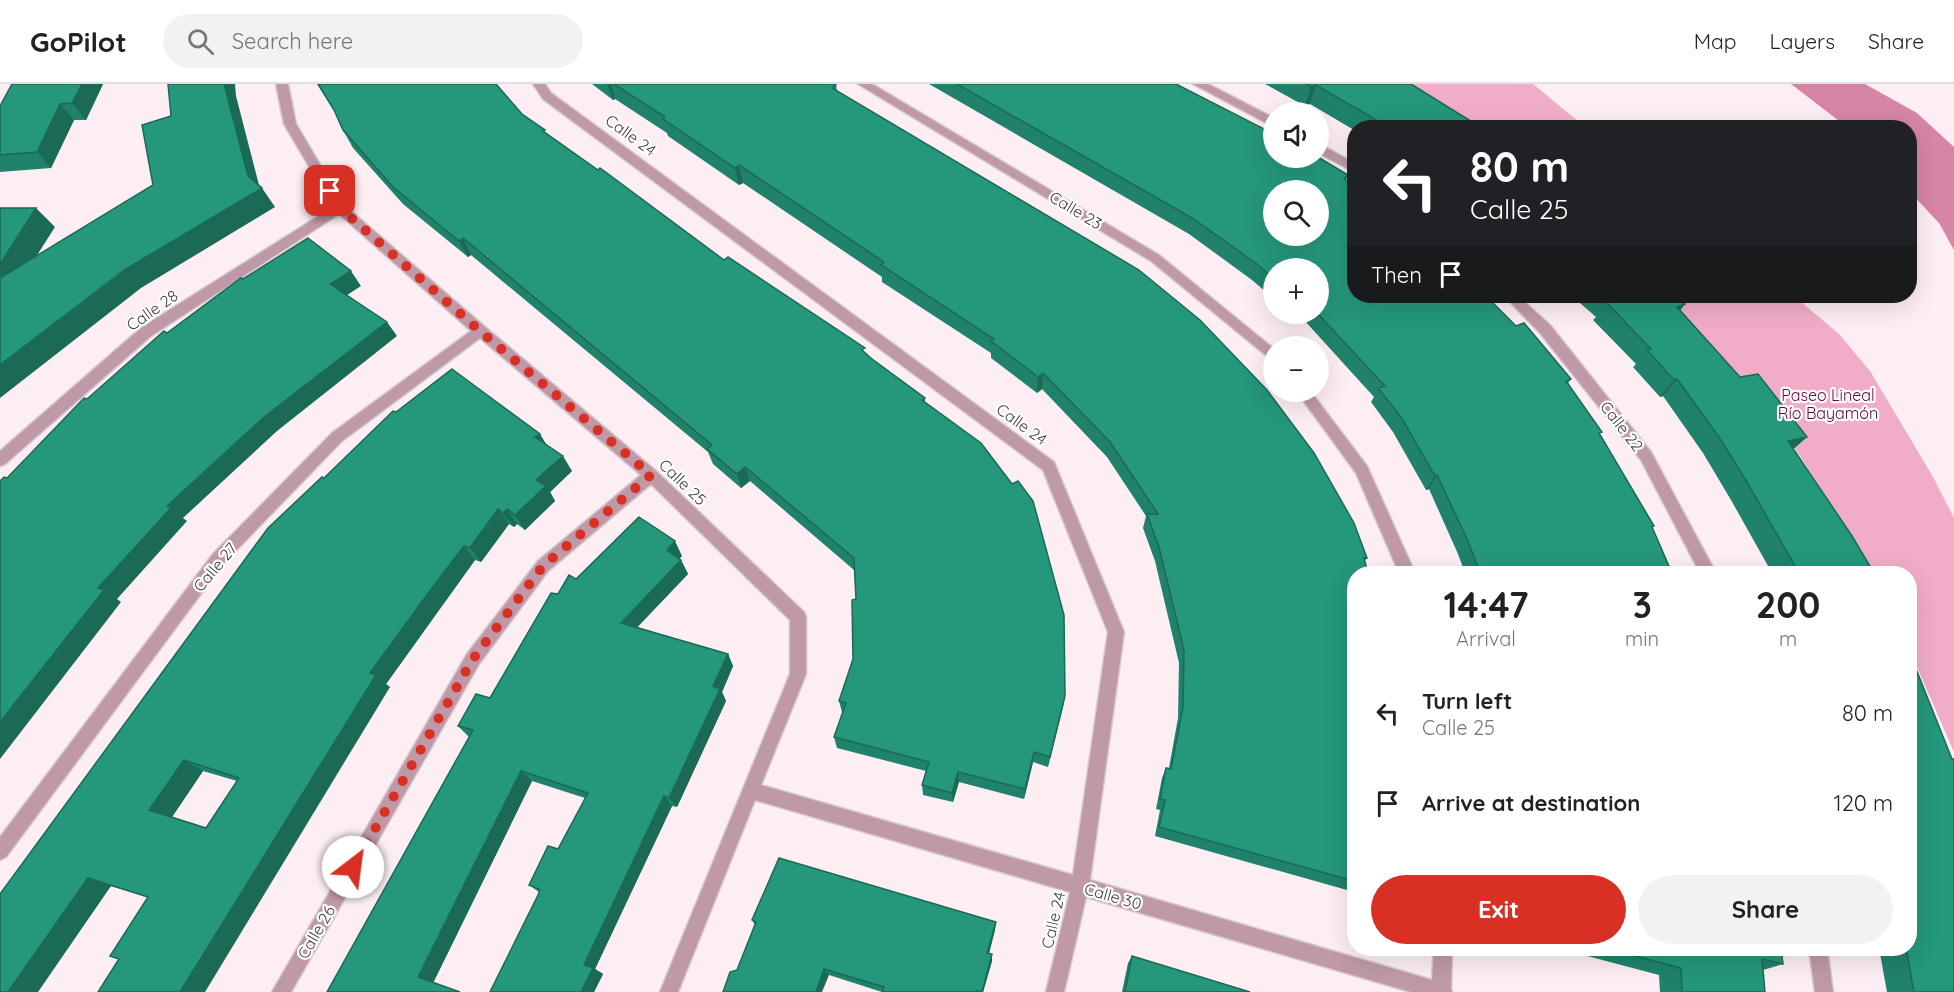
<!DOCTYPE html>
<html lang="en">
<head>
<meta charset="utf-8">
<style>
	body { margin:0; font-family:Quicksand,sans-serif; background:#f2f2f2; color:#222; height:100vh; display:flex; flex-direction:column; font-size:22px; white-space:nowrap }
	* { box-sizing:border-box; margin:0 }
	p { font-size:20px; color:#767676 }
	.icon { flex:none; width:33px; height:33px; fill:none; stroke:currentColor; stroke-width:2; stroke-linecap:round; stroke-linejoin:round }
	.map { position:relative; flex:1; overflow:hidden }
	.details { position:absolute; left:1347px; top:482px; width:570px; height:390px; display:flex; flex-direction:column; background:#fff; border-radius:24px; box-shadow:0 6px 24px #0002 }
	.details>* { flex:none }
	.top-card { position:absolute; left:1347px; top:36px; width:570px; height:183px; border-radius:24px; box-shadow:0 6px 24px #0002; background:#202124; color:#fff; overflow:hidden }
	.fabs { position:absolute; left:1263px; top:18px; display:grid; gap:12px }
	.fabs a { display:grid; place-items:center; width:66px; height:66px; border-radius:50%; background:#fff; box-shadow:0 6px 24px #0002; font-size:30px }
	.pin { position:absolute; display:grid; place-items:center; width:51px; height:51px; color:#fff; margin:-26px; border-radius:12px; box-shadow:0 3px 9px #0006 }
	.me { position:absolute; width:66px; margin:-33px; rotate:30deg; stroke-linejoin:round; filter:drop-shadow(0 0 4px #0008) }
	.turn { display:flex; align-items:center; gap:21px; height:126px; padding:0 24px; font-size:27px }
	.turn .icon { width:78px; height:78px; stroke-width:2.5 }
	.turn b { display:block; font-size:42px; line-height:51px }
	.then { display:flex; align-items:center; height:57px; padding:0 24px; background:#0003; gap:12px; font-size:22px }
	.eta { display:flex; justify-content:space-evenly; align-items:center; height:102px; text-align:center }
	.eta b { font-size:36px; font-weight:800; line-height:42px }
	.action { display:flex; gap:12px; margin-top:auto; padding:12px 24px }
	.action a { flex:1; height:69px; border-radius:36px; background:#d93025; color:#fff; font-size:24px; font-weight:800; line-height:69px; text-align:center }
	.action a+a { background:#f2f2f2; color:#222 }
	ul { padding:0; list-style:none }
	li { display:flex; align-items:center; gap:18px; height:90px; padding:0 24px }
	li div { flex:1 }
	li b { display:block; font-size:22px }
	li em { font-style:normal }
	header { display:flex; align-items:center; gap:36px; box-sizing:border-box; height:84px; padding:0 30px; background:#fff; border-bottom:2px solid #e0e0e0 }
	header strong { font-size:28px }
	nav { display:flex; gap:33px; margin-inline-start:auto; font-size:21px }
	.search { width:420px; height:54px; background:#f2f2f2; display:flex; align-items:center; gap:15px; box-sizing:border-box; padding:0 21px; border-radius:33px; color:#767676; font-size:22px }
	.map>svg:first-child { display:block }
	.green { fill:#f1adc8 }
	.water { fill:#d685a6 }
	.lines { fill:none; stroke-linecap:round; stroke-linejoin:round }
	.street-casing { stroke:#d7c9ce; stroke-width:3 }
	.street { fill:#bf99a7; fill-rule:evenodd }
	.wall { fill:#20826a; fill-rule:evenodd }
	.shaded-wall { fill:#1a6a56 }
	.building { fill:#25977b; stroke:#1a6a56; stroke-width:1.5; fill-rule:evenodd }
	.route { stroke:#d93025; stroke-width:10; stroke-dasharray:0 18 }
	.labels { text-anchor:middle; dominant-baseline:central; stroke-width:4.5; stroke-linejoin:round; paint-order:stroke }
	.street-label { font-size:16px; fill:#44373c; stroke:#fff }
	.park-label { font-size:16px; fill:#69043e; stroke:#fff }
</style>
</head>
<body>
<header>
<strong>GoPilot</strong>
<div class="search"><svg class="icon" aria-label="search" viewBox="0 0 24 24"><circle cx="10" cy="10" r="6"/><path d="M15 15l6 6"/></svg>Search here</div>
<nav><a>Map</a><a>Layers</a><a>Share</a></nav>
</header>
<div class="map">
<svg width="1954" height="908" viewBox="0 0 1954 908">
	<rect width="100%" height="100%" fill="#fceef3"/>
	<path class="green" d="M1380 0H1533L1585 43H1453Z
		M1663 212H1794L1839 250 1870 287 1933 393 1954 434V668L1910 567V489H1867C1843 447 1821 401 1793 362 1755 308 1711 257 1663 212Z"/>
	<path class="water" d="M1791 0H1865L1917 29 1954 63V166L1939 139 1910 108V44L1847 43Z"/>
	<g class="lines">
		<defs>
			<path id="street" d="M276 0H288L296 40 344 121 485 243 656 387 804 528 806 533V590L761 701 1073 791 1108 548 1043 386 543 15 533 0H545L551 9 1054 378 1124 548 1090 796 1432 896 1434 864H1452L1451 904 1452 908H1411L1086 813 1064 908H1046L1070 808 755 716 678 908H660L790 590V536L651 400 548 487 479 580 291 908H272L467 570 538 477 641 391 480 254 342 357 223 480 6 773 0 776V753L213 470 332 349 471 247 339 130 151 252 5 380 0 382V367L141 244 333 123 284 40Z
				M858 0H872L1159 171 1274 265V278L1151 177Z
				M1193 0H1208L1274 34V43Z
				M1318 59 1354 79V88L1318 69Z
				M1504 212H1518L1550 241 1651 368 1716 489H1700L1641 376 1540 249Z
				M1297 308H1311L1367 382 1415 489H1399L1356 389Z
				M1809 864H1827L1833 908H1815Z"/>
		</defs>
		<use href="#street" class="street-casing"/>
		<use href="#street" class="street"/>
	</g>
	<path class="wall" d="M103 0 86 36H74L51 84 0 88V22Z
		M317 0 522 30 547 50 724 176 866 270 925 314V319L1065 612 1048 683 1033 678 1024 715 959 698 953 718 923 711 922 701 926 687 837 664 834 653 843 629 842 628 839 617 853 575 856 515 854 486 750 397 741 404 713 380 708 368 471 171 468 173 403 120 353 64 343 46 336 29Z
		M592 0H835L836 1 837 7 1367 474 1354 489V808L1155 752 1160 726 1156 725 1162 694 1166 684H1169L1178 634 1179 579 1155 477 1143 444 1146 432 1107 373 1042 305 1037 309 991 274V269L882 198V193L743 99 739 101 668 52 667 49 615 15 613 16Z
		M929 0H1176L1348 91 1346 97 1516 242 1571 295 1568 299 1654 442 1652 444 1672 489H1465L1458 470 1429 405 1426 406 1393 348 1371 318 1374 313 1304 236 1299 238 1290 230H1318L1274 184V215L1252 196 1189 150Z
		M1265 0H1411L1482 44H1354V46L1310 20 1305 22Z
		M1572 212H1676L1685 220 1680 226 1740 293 1807 353 1793 365 1874 489H1772L1731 416 1703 369 1663 312 1660 313 1633 283 1636 280 1593 236 1596 233Z
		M396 328 540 350 546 361 572 387 550 408 555 417 525 446 517 440 514 443 509 440 481 478 475 476 386 600 390 603 119 875 148 813 111 802 0 908ZM203 687 237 697 206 744 172 733Z
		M682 472 679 475 681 476 688 490 637 543 728 570 733 582 722 608 726 617 677 723 672 722 595 885 603 890 594 908 539 808 529 801 558 765 585 714 532 697 433 899 327 908 469 653 458 642 490 614 558 510 576 495Z
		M752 836 995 846 989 870 992 877 983 908H882L829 891 737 886 755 841Z
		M1557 864H1781L1783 880 1763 886 1765 908H1660L1659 891Z
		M1879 864H1910L1954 908H1887Z
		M1132 872 1250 908H1122L1128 879Z"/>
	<path class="shaded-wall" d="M82 0H103L86 36 72 19Z
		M224 0H235L236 12 260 105 262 104 275 123 141 204 0 314V281L248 92Z
		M607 0H611L615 15 613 16Z
		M1316 1 1310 20 1305 22 1311 3Z
		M60 20 74 36 51 84 37 68Z
		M739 81 743 99 739 101 735 84Z
		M36 124 55 143 6 220 0 215V180Z
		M463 154 471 171 468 173 459 157Z
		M351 187 361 202 341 215 330 200Z
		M1685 220 1671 238 1677 223Z
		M1303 230H1306L1304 236 1299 238Z
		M387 238 397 252 277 347 183 434 187 437 117 515 121 518 0 675V638L98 504 167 422 264 333Z
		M1043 289 1042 305 1037 309 1038 293Z
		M1677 295 1663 312 1660 313 1674 296Z
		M540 350 549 365 535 353Z
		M1807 353 1789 369 1788 357Z
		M563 372 572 387 550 408 555 417 525 446 515 431 536 396Z
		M745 383 750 397 741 404 737 390Z
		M1437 391 1429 405 1426 406 1435 392Z
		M498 425 509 440 481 478 470 464Z
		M507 425 517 440 514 443 503 429Z
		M675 457 682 472 673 480 667 466Z
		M464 462 475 476 386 600 390 603 205 908H180L370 589 426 512Z
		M681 476 688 490 629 552 621 539Z
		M728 570 733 582 722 608 726 617 677 723 669 714 713 602Z
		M1065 612 1063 623 1048 683 1050 673Z
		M1034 668 1033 678 1024 715 1025 705Z
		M184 676 203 687 170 736 149 726Z
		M521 687 532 697 433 899 418 893Z
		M958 688 959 698 953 718 952 709Z
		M664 712 672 722 595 885 603 890 594 908H581L584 881Z
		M88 794 111 802 38 908H8Z
		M996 838 995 846 987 876V869Z
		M992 870V877L983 908H982Z
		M824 885 829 891 822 908H816Z"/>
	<path class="building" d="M12 0H82L72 19 60 20 37 68 0 71V22Z
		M168 0H224L248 92 262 104 124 186 0 281V194L153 101 142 41 171 32Z
		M318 0H496L522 30 545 46 543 47 598 86 600 84 724 176 728 173 865 264 862 266 872 275 925 314 922 316 981 359 1012 400 1018 397 1033 417 1064 531 1065 612 1050 673 1034 668 1025 705 958 688 952 709 922 701 929 678 834 653 846 619 839 617 853 575 852 516 856 515 854 474 745 383 737 390 707 365 712 361 463 154 459 157 393 103 343 46 334 26Z
		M614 0H835L836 1 832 4 1139 186 1200 236 1267 306 1314 369 1354 439 1367 474H1364L1368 489H1354V797L1159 743 1165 716 1160 715 1166 684 1171 685 1183 623 1184 566 1159 463 1147 430H1158L1110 358 1043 289 1038 293 991 257 994 255 881 181 884 178 739 81 735 84 663 35 665 33Z
		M957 0H1176L1274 50V74L1318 73 1348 91 1344 95 1354 103V212H1486L1516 242 1524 239 1571 295 1566 297 1602 348 1599 349 1654 442 1652 443 1672 489H1480L1468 457 1437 391 1435 392 1401 333 1378 304 1385 302 1318 230V184H1274V195L1257 180 1192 134ZM1274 106H1318V152H1274Z
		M1306 0H1411L1482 44H1390L1316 1 1311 3Z
		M0 124H36L0 180Z
		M308 154 351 187 330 200 387 238 264 333 167 422 171 424 98 504 104 506 0 638V397L4 393 7 394 84 314 87 315 164 247 167 249 241 194 243 195Z
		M1604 212H1676L1685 220 1677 223 1740 293 1758 290 1807 353 1788 357 1852 452 1874 489H1799L1748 400 1719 353 1677 295 1674 296 1647 266 1651 265 1606 218 1610 217Z
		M452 285 540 350 535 353 563 372 536 396 546 402 515 431 507 425 503 429 498 425 470 464 464 462 426 512 370 589 376 591 180 908H98L119 875 110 872 148 813 88 794 8 908H0V810L268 444 322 393 324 394 393 327 396 328ZM184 676 239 694 206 744 149 726Z
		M639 433 675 457 667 466 681 476 621 539 728 570 713 602 720 605 669 714 664 712 584 881 593 884 581 908H490L539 809V805L529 801 548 762 558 765 588 709 521 687 418 893 460 908H327L473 646 458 642 476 610 490 614 551 509 558 510 569 491 576 495Z
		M1910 570 1952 675H1954V908H1914L1906 864H1910Z
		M779 774 996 838 987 869 992 870 982 908 977 907V908H882L884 903 824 885 816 908H723L730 888 737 886 756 838 752 836Z
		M1605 864H1781L1783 880 1762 875 1765 908H1682L1681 884Z
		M1132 872 1250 908H1125Z"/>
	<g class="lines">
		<path class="route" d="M330 107 340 124 480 247 651 391 543 482 473 575 353 783"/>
	</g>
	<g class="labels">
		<g class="street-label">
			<text transform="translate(631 51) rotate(36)">Calle 24</text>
			<text transform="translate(1076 126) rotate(31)">Calle 23</text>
			<text transform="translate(152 226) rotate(-35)">Calle 28</text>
			<text transform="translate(1022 340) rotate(36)">Calle 24</text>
			<text transform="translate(1622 342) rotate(52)">Calle 22</text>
			<text transform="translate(683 398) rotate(44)">Calle 25</text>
			<text transform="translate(215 483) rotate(-50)">Calle 27</text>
			<text transform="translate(1113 812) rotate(16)">Calle 30</text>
			<text transform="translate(1053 836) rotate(-77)">Calle 24</text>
			<text transform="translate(316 848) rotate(-60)">Calle 26</text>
		</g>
		<g class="park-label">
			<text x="1828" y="311">Paseo Lineal<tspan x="1828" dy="18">Río Bayamón</tspan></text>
		</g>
	</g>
</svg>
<div class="fabs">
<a><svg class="icon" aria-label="sound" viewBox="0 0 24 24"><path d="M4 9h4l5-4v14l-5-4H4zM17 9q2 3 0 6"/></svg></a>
<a><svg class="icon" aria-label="search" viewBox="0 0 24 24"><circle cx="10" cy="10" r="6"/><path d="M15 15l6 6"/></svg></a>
<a>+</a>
<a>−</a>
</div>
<div class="pin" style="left:330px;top:107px;background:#d93025"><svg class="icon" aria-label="arrive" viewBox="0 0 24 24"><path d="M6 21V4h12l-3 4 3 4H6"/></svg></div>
<svg class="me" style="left:353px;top:783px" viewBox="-20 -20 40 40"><circle r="19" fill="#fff"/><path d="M0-13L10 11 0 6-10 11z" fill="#d93025"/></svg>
<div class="top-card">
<div class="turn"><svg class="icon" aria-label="left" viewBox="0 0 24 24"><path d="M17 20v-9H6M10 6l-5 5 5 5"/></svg><div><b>80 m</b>Calle 25</div></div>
<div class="then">Then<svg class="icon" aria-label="arrive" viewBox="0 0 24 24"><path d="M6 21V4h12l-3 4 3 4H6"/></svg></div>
</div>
<section class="details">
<div class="eta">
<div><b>14:47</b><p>Arrival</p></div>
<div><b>3</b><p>min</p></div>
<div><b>200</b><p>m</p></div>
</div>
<ul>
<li><svg class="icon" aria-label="left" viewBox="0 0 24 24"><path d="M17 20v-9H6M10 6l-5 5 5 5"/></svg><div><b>Turn left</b><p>Calle 25</p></div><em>80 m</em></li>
<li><svg class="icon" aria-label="arrive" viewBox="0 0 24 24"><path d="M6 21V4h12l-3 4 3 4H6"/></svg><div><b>Arrive at destination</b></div><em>120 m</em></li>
</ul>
<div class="action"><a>Exit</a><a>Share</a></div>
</section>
</div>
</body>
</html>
